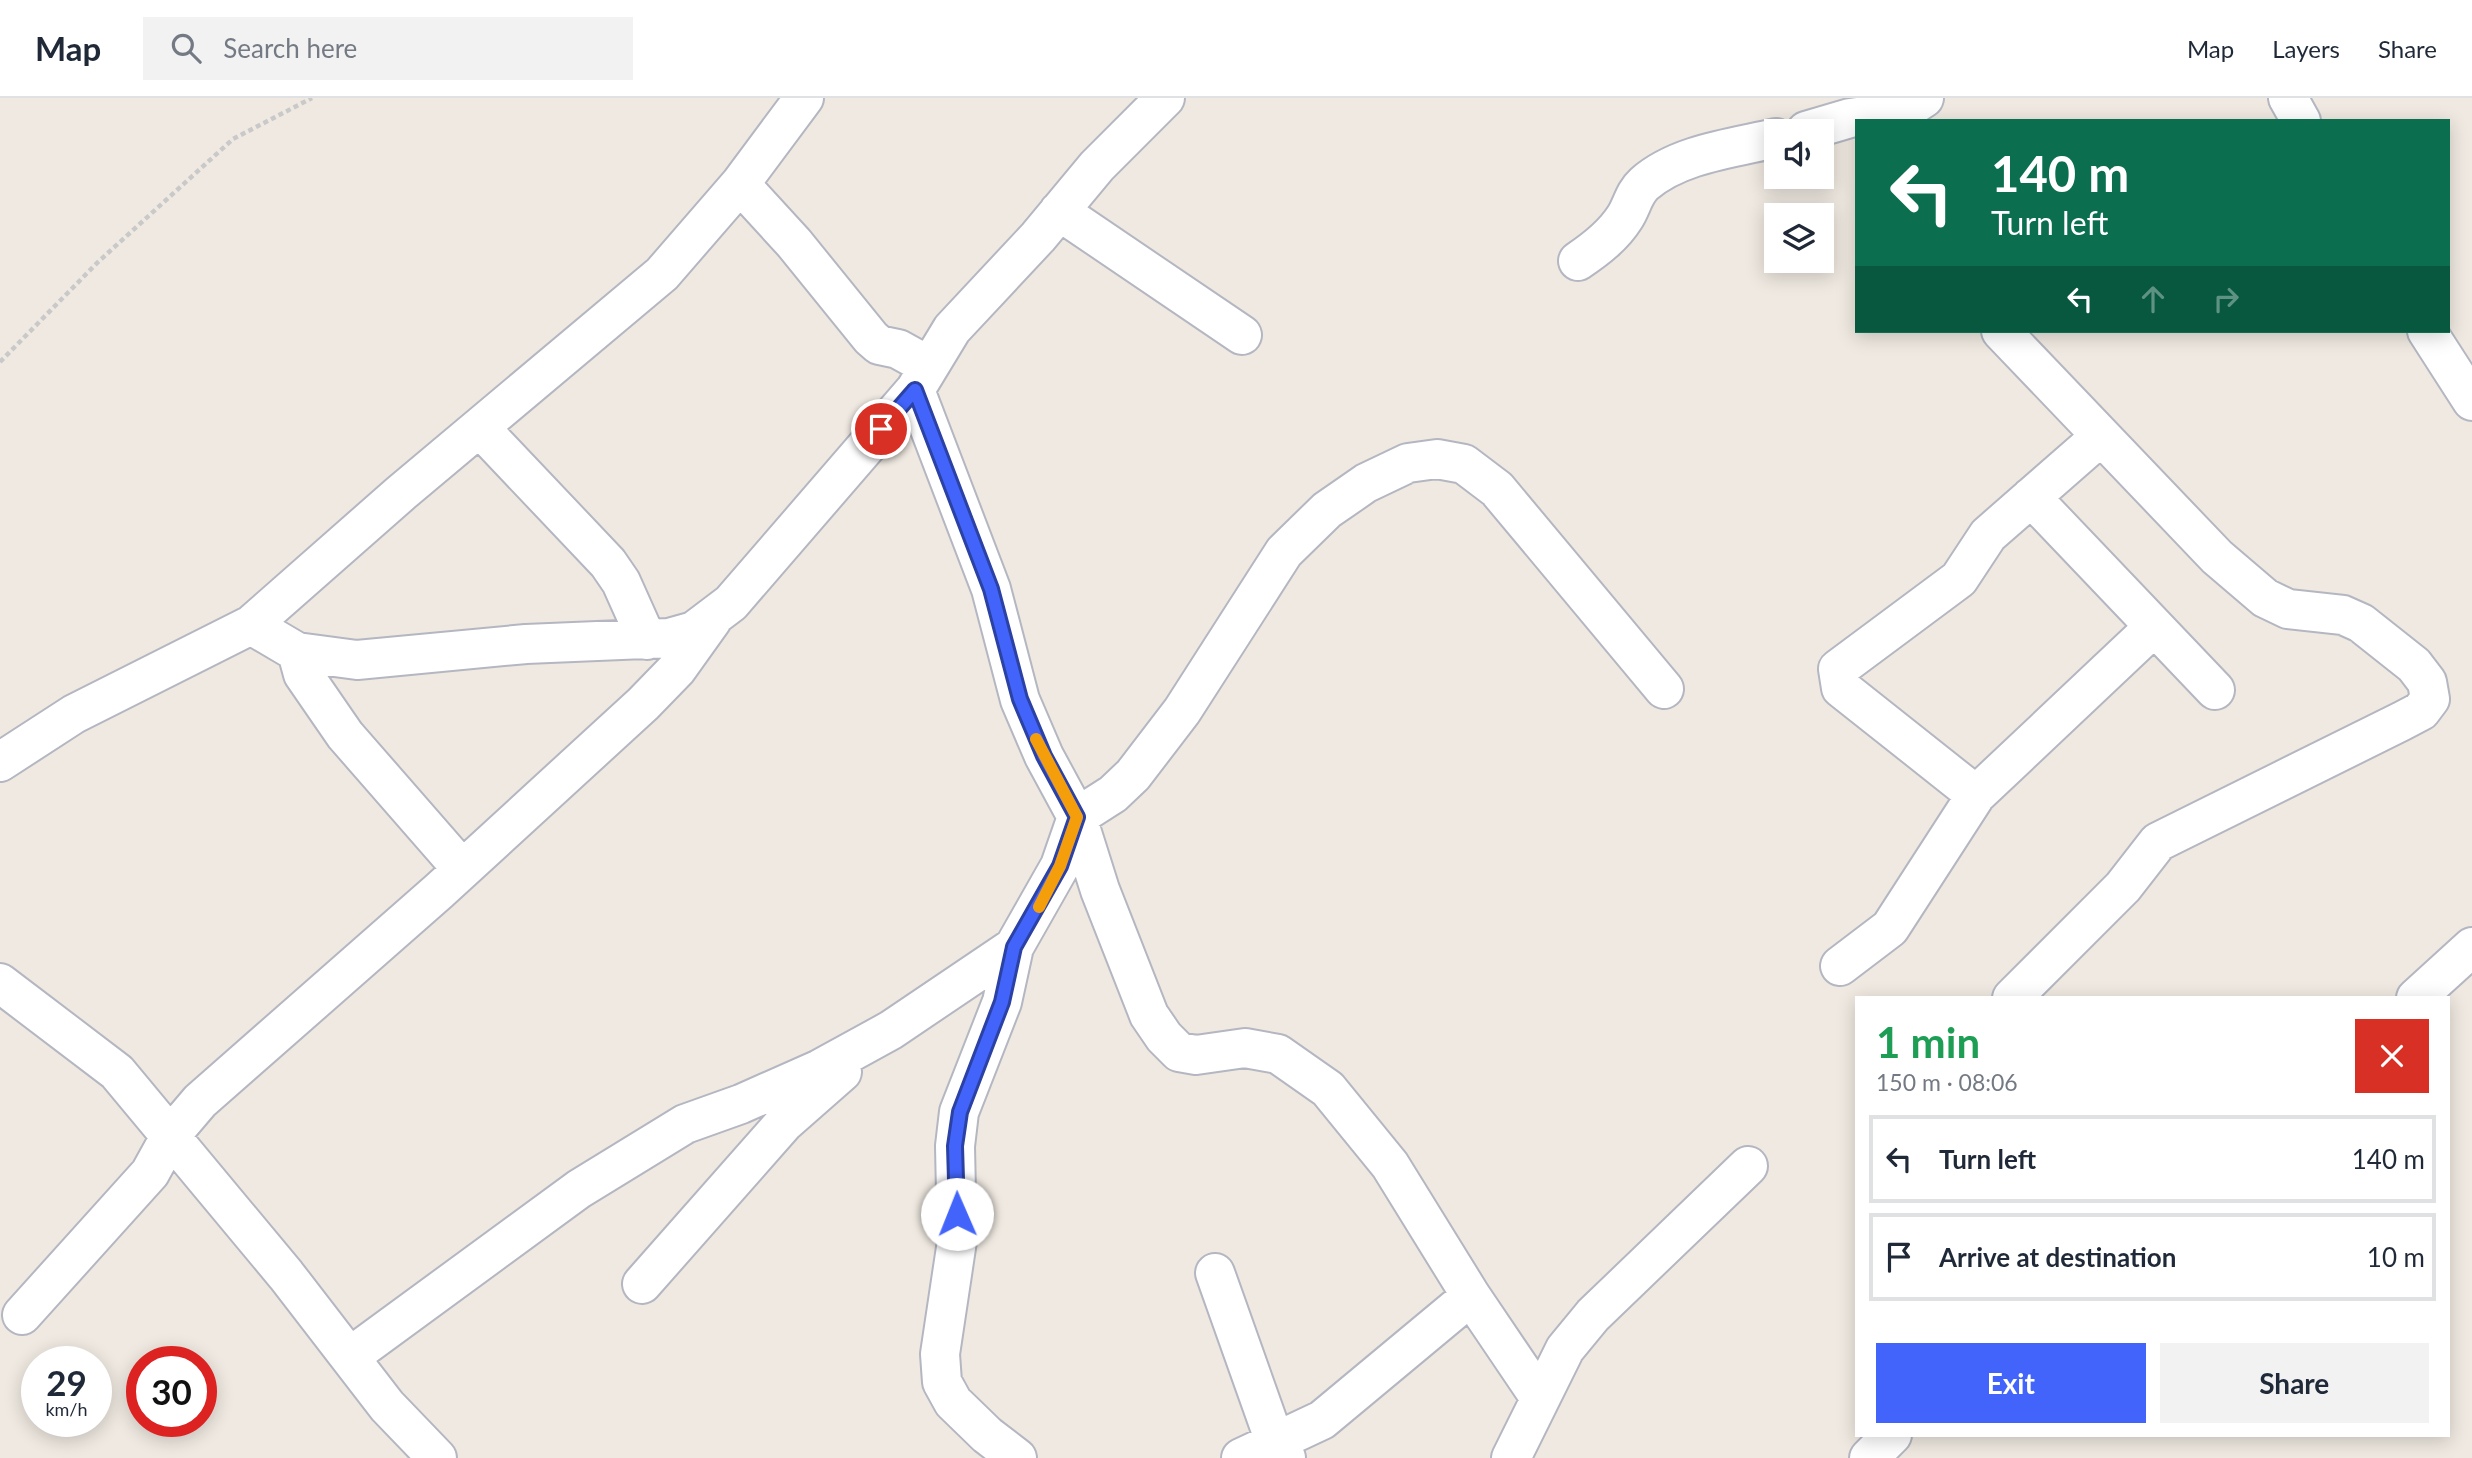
<!DOCTYPE html>
<html lang="en">
<head>
<meta charset="utf-8">
<style>
	body { margin:0; font-family:Lato,sans-serif; background:#f2f2f3; color:#1f2937; height:100vh; display:flex; flex-direction:column; font-size:26px; white-space:nowrap }
	* { box-sizing:border-box; margin:0 }
	p { font-size:23px; color:#747a83 }
	.icon { flex:none; width:38px; height:38px; fill:none; stroke:currentColor; stroke-width:2; stroke-linecap:round; stroke-linejoin:round }
	.map { position:relative; flex:1; overflow:hidden }
	.details { position:absolute; left:1855px; top:898px; width:595px; height:441px; display:flex; flex-direction:column; background:#fff; border-radius:0px; box-shadow:0 4px 18px #0003 }
	.details>* { flex:none }
	.top-card { position:absolute; left:1855px; top:21px; width:595px; height:214px; border-radius:0px; box-shadow:0 4px 18px #0003; background:#0b6e4f; color:#fff; overflow:hidden }
	.buttons { position:absolute; left:1764px; top:21px; display:grid; gap:14px }
	.buttons a { display:grid; place-items:center; width:70px; height:70px; border-radius:0px; background:#fff; box-shadow:0 4px 18px #0003; font-size:35px }
	.speed { position:absolute; left:21px; top:1248px; display:flex; gap:14px; font-size:35px; font-weight:700; text-align:center }
	.speed>* { display:grid; place-content:center; width:91px; height:91px; border-radius:50%; background:#fff; box-shadow:0 4px 18px #0003; line-height:1 }
	.speed small { font-size:18px; font-weight:400 }
	.speed .limit { border:10px solid #d22; background:#fff; color:#111 }
	.pin { position:absolute; display:grid; place-items:center; width:60px; height:60px; color:#fff; margin:-30px; border:4px solid #fff; border-radius:50%; box-shadow:0 2px 7px #0007 }
	.me { position:absolute; width:77px; margin:-38px; rotate:359deg; stroke-linejoin:round; filter:drop-shadow(0 0 5px #0008) }
	.turn { display:flex; align-items:center; gap:24px; height:147px; padding:0 21px; font-size:32px }
	.turn .icon { width:91px; height:91px; stroke-width:2.5 }
	.turn b { display:block; font-size:49px; line-height:60px }
	.lanes { display:flex; align-items:center; height:66px; padding:0 21px; background:#0003; justify-content:center; gap:35px; direction:ltr }
	.lanes .off { opacity:.35 }
	.round { display:grid; place-items:center; flex:none; width:74px; height:74px; border-radius:0px; background:#f2f2f3 }
	.summary { display:flex; align-items:center; justify-content:space-between; height:119px; padding:0 21px }
	h1 { font-size:42px; font-weight:700; line-height:52px; color:#1e9e55 }
	.cta { display:flex; gap:14px; margin-top:auto; padding:14px 21px }
	.cta a { flex:1; height:80px; border-radius:0px; background:#4264fb; color:#fff; font-size:28px; font-weight:700; line-height:80px; text-align:center }
	.cta a+a { background:#f2f2f3; color:#1f2937 }
	ul { padding:0; list-style:none }
	li { display:flex; align-items:center; gap:21px; height:88px; margin:0 14px 10px; padding:0 7px; border:4px solid #e0e1e3; border-radius:0px }
	li div { flex:1 }
	li b { display:block; font-size:26px }
	li em { font-style:normal }
	header { display:flex; align-items:center; gap:42px; box-sizing:border-box; height:98px; padding:0 35px; background:#fff; border-bottom:2px solid #e0e1e3 }
	header strong { font-size:33px }
	nav { display:flex; gap:38px; margin-inline-start:auto; font-size:24px }
	.search { width:490px; height:63px; background:#f2f2f3; display:flex; align-items:center; gap:18px; box-sizing:border-box; padding:0 24px; border-radius:0px; color:#747a83; font-size:26px }
	.map>svg:first-child { display:block }
	.lines { fill:none; stroke-linecap:round; stroke-linejoin:round }
	.minor-casing { stroke:#b4b7c1; stroke-width:42 }
	.path { stroke:#c9c9c9; stroke-width:4.5; stroke-dasharray:5 3.5; stroke-linecap:butt }
	.minor { stroke:#fff; stroke-width:38 }
	.route-casing { stroke:#2b41a3; stroke-width:18 }
	.route { stroke:#4264fb; stroke-width:12 }
	.slow { stroke:#f59e0b; stroke-width:12 }
</style>
</head>
<body>
<header>
<strong>Map</strong>
<div class="search"><svg class="icon" aria-label="search" viewBox="0 0 24 24"><circle cx="10" cy="10" r="6"/><path d="M15 15l6 6"/></svg>Search here</div>
<nav><a>Map</a><a>Layers</a><a>Share</a></nav>
</header>
<div class="map">
<svg width="2472" height="1360" viewBox="0 0 2472 1360">
	<rect width="100%" height="100%" fill="#efe9e1"/>
	<g class="lines">
		<defs>
			<path id="minor" d="M804 0 740 86 794 145 871 240 879 247 898 251 927 267
				M2288 0 2301 23
				M1806 33 1850 20 1904 13 1924 0
				M1059 113 1242 237
				M1578 163C1596 151 1613 138 1625 119 1632 108 1634 95 1644 86 1678 56 1733 50 1776 40
				M2001 233 2217 459 2265 500 2288 511 2343 517 2361 525 2414 567 2427 584 2430 601 2421 613 2402 623 2158 744 2123 789 2012 900
				M2427 233 2472 303
				M915 292 991 491 1020 602 1044 658 1077 719 1100 792 1149 917 1164 939 1179 954 1196 957 1245 950 1278 956 1328 991 1390 1067 1471 1198 1540 1300
				M480 330 608 465 621 484 647 542
				M2031 399 2215 592
				M251 527 297 554 357 562 526 546 669 540 694 533 731 505 915 292 952 231 1038 139 1097 68 1165 0
				M297 554 303 576 345 637 462 771
				M0 664 74 616 251 527 401 395 662 176 740 86
				M1976 697 1841 590 1838 571 1959 481 1988 437 2100 339
				M1840 868 1890 830 1976 697 2154 529
				M0 885 117 974 286 1177 387 1308 437 1360
				M2416 900 2472 849
				M1215 1175 1275 1344 1286 1360
				M642 1186 784 1025 842 974
				M22 1217 150 1075 171 1037 200 1003 439 793 643 606 677 571 712 522
				M351 1258 579 1091 685 1026 741 1006 820 971 891 932 1014 849
				M1017 1360 987 1337 953 1304 942 1284 940 1256 957 1143 955 1048 959 1014 1002 904 1014 849 1060 768 1077 719 1113 696 1133 677 1182 613 1284 454 1327 412 1366 385 1408 365 1437 361 1464 366 1497 391 1664 591
				M1241 1360 1322 1322 1471 1198
				M1511 1360 1565 1251 1593 1217 1748 1068
				M1869 1360 1892 1337"/>
		</defs>
		<use href="#minor" class="minor-casing"/>
		<path class="path" d="M0 264 98 164 233 41 312 0"/>
		<use href="#minor" class="minor"/>
	</g>
	<g class="lines">
		<defs>
			<path id="route" d="M881 331 915 292 991 491 1020 601 1044 658 1077 719 1060 768 1014 849 1002 904 960 1014 955 1048 957 1116"/>
		</defs>
		<use href="#route" class="route-casing"/>
		<use href="#route" class="route"/>
		<path class="slow" d="M1036 641 1077 719 1060 768 1039 809"/>
	</g>
</svg>
<div class="buttons">
<a><svg class="icon" aria-label="sound" viewBox="0 0 24 24"><path d="M4 9h4l5-4v14l-5-4H4zM17 9q2 3 0 6"/></svg></a>
<a><svg class="icon" aria-label="layers" viewBox="0 0 24 24"><path d="M12 4l9 5-9 5-9-5zM3 14l9 5 9-5"/></svg></a>
</div>
<div class="speed"><div>29<small>km/h</small></div><div class="limit">30</div></div>
<div class="pin" style="left:881px;top:331px;background:#d93025"><svg class="icon" aria-label="arrive" viewBox="0 0 24 24"><path d="M6 21V4h12l-3 4 3 4H6"/></svg></div>
<svg class="me" style="left:957px;top:1116px" viewBox="-20 -20 40 40"><circle r="19" fill="#fff"/><path d="M0-13L10 11 0 6-10 11z" fill="#4264fb"/></svg>
<div class="top-card">
<div class="turn"><svg class="icon" aria-label="left" viewBox="0 0 24 24"><path d="M17 20v-9H6M10 6l-5 5 5 5"/></svg><div><b>140 m</b>Turn left</div></div>
<div class="lanes"><svg class="icon" aria-label="left" viewBox="0 0 24 24"><path d="M17 20v-9H6M10 6l-5 5 5 5"/></svg><svg class="icon off" aria-label="ahead" viewBox="0 0 24 24"><path d="M12 20V5M6 11l6-6 6 6"/></svg><svg class="icon off" aria-label="right" viewBox="0 0 24 24"><path d="M7 20v-9h11M14 6l5 5-5 5"/></svg></div>
</div>
<section class="details">
<div class="summary"><div><h1>1 min</h1><p>150 m · 08:06</p></div><a class="round" style="background:#d93025;color:#fff"><svg class="icon" aria-label="close" viewBox="0 0 24 24"><path d="M6 6l12 12M18 6L6 18"/></svg></a></div>
<ul>
<li><svg class="icon" aria-label="left" viewBox="0 0 24 24"><path d="M17 20v-9H6M10 6l-5 5 5 5"/></svg><div><b>Turn left</b></div><em>140 m</em></li>
<li><svg class="icon" aria-label="arrive" viewBox="0 0 24 24"><path d="M6 21V4h12l-3 4 3 4H6"/></svg><div><b>Arrive at destination</b></div><em>10 m</em></li>
</ul>
<div class="cta"><a>Exit</a><a>Share</a></div>
</section>
</div>
</body>
</html>
